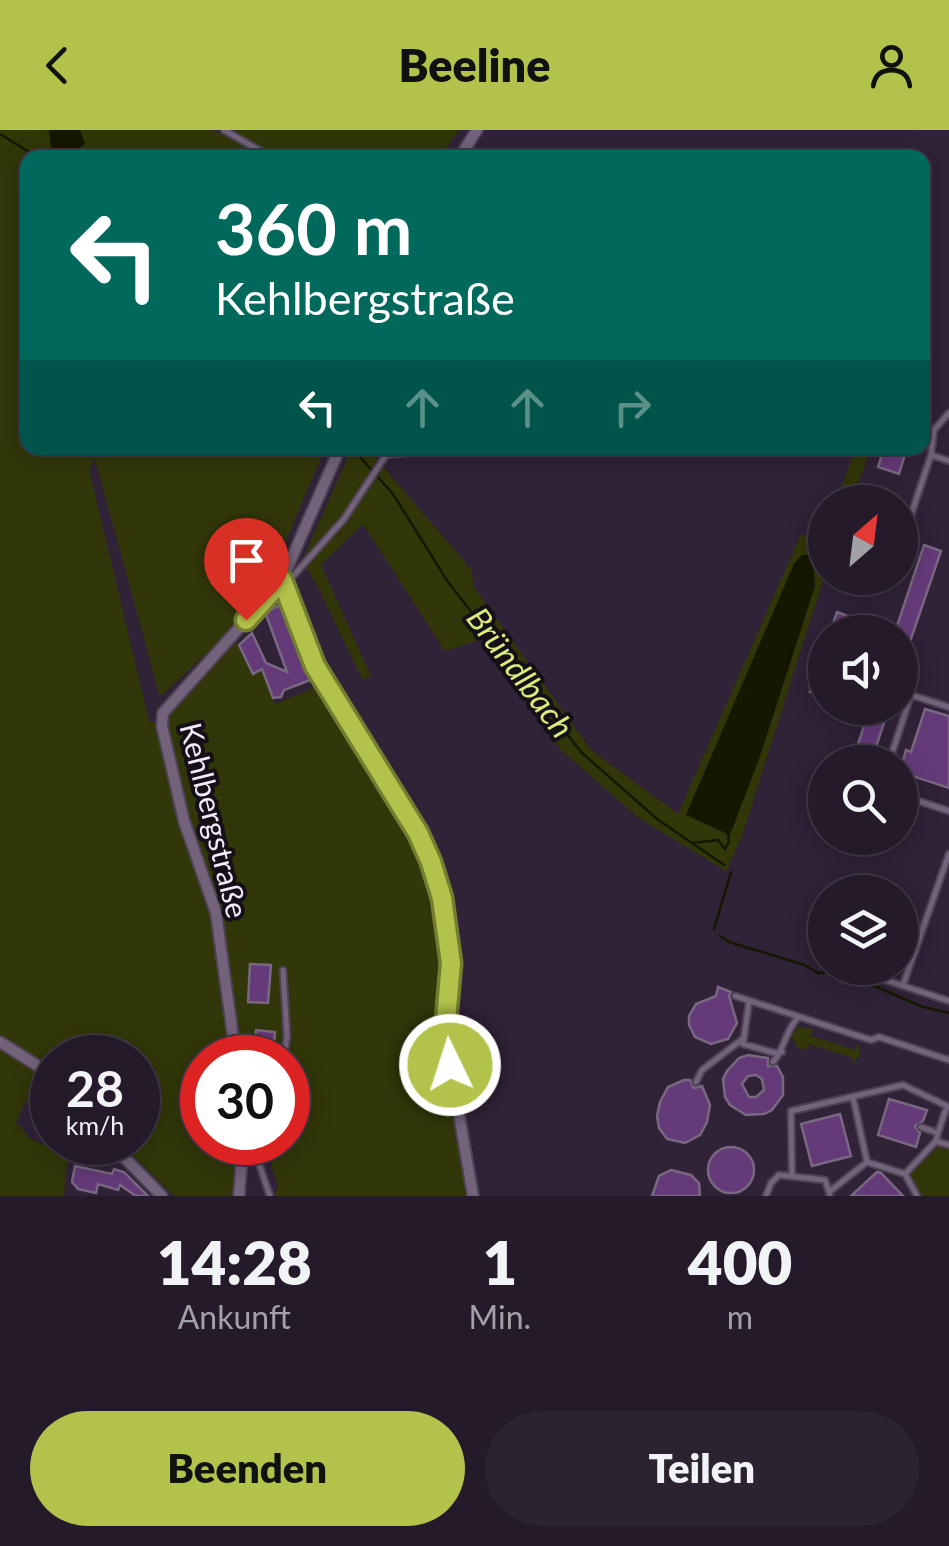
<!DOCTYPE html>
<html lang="de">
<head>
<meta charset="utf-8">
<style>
	body { margin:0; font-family:Lato,sans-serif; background:#2c2331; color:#f1f3f6; height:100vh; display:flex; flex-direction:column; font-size:38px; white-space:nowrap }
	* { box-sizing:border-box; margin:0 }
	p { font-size:32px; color:#a3a1a8 }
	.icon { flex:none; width:55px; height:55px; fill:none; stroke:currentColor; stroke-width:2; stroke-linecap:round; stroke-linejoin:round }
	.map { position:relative; height:1066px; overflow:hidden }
	.sheet { display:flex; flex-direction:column; background:#241a29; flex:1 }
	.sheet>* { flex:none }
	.hud { position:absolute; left:20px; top:20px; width:910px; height:305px; border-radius:20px; box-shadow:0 5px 25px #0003,0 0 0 2px #413846; background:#00695c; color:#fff; overflow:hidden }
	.needle { width:65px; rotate:28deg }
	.fabs { position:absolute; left:808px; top:355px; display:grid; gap:20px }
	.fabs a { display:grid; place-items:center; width:110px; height:110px; border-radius:50%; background:#241a29; box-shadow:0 5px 25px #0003,0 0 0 2px #413846; font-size:50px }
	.speed { position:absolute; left:30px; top:905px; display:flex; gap:20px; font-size:50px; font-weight:700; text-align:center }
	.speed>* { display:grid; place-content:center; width:130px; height:130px; border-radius:50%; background:#241a29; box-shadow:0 5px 25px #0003,0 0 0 2px #413846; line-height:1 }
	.speed small { font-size:25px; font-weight:400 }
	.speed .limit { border:15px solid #d22; background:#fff; color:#111 }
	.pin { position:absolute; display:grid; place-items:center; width:85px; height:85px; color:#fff; margin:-102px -42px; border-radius:50% 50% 50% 0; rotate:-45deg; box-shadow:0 0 10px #0007 }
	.pin .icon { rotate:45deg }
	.me { position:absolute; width:110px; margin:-55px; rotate:356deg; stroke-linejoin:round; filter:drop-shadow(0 0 8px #0008) }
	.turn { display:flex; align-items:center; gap:35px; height:210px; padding:0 30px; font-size:45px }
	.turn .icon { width:130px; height:130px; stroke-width:2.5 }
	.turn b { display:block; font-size:70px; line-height:85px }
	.lanes { display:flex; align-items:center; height:95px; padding:0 30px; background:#0003; justify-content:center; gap:50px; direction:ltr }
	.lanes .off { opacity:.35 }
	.eta { display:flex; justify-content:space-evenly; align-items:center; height:170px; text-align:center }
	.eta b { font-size:60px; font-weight:800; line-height:70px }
	.action { display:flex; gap:20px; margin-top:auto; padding:20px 30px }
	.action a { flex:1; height:115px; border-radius:60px; background:#b3c24b; color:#111; font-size:40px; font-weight:800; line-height:115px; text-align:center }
	.action a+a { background:#2c2331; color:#f1f3f6 }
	header { display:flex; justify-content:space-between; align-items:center; height:130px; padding:0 30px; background:#b3c24b; color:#111; font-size:45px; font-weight:800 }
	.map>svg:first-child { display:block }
	.green { fill:#313708; fill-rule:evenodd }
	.water { fill:#151801 }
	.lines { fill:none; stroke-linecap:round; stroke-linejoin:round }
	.stream { stroke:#151801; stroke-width:2.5 }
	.building { fill:#653a79; stroke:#786881; stroke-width:2.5; fill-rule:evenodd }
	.service-casing { stroke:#4d4153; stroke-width:9 }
	.minor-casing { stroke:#4d4153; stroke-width:14 }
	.service { stroke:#72627a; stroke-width:5 }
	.minor { stroke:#72627a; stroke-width:10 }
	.route-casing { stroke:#747e31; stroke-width:25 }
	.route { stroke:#b3c24b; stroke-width:18 }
	.labels { text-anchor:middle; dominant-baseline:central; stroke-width:8; stroke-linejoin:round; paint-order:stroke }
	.street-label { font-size:30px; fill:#f4eaf9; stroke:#150f18 }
	.water-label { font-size:32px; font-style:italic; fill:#dbeb7a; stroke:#150f18 }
</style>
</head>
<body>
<header><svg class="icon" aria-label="back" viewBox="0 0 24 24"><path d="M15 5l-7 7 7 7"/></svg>Beeline<svg class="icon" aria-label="person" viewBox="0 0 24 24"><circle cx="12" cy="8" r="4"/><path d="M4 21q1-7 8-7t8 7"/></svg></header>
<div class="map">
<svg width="949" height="1066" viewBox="0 0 949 1066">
	<rect width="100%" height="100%" fill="#302237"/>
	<path class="green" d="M0 0H49L52 23 58 27 28 28V318H325L272 443 223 508 160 567 95 329 89 339 149 591 158 594 174 672 210 775 232 927 202 928V1012L238 1013 235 1066H174L120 1013 138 1012V928H52V942L30 963 16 992 31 1009 68 1025 64 1066H0Z
		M80 0H214L264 27 66 28 84 14Z
		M230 0H458L440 27H279Z
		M367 318 471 439 474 457 591 620 678 684 801 404 820 414 825 403V444L742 706 726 741 640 689 561 620 482 509 445 521 363 394 321 435 371 546 362 549 318 457 302 431 350 323 361 328ZM807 424 811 425 815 456 759 629 729 705 686 685 794 434Z
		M856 318H871L851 372H836Z
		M235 509 252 544 262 540 275 574 323 554 424 720 440 766 446 833 439 890 469 1066H274L278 1057 265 1013 288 1012V932L291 917 284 927H240L221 784 188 689 167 595 174 575Z
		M798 897 813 899 811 906 855 920 859 914V927L851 935 853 928 809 914 806 920 797 918 791 906Z
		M945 1015 949 1017V1066H920L909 1043 938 1017Z"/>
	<path class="water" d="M49 0H80L85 14C74 22 65 32 52 23Z
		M802 425H811L813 428 815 456 759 629 730 705 686 685 794 434Z"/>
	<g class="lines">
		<path class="stream" d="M0 4 39 28
			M352 318 393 364 448 452 581 622 657 689 724 735
			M692 713 718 710 725 719 729 712 728 704
			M714 799 731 742
			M720 806 729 812 805 835 818 843 830 842 853 852 875 856 920 876 949 883"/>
	</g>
	<path class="building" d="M884 318H907L899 344 878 337Z
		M924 415 941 421 900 541V502H895Z
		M282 474 313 549 284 560 281 567 273 568 262 539 253 544 239 515 252 503 266 533 287 542 265 482Z
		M837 482 853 488 848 502H830Z
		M824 521H825V567L810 562Z
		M870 578H889L871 632H852Z
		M925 579 949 586V658L900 642 906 620 911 622Z
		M250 834 271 835 268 873 248 872Z
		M718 857 731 862 729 866 737 893 728 909 711 914 695 907 689 895V886L696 874 716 866Z
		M256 900 275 902 273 928H253Z
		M748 925 768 928V936H777L783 947V965L772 980 764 984 746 985 730 975 725 967 723 949 727 941 739 928ZM756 945 762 949 764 960 756 967H749L742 954 748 946Z
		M684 950H690L694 958 702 956 710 975 707 992 700 1005 685 1013 667 1009 659 998 657 986 660 972 668 957Z
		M889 969 927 980 923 991 915 996 920 1003 916 1017 878 1005Z
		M840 984 851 1026 812 1036 801 994Z
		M708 1040a23 23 0 1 1 46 0a23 23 0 1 1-46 0Z
		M75 1036 112 1044 114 1039 124 1042 148 1066H136L120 1055 118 1060 98 1054 96 1063 78 1059 72 1052Z
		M671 1040 691 1045 699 1053 700 1066H652L659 1046Z
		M877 1042 881 1043 903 1066H851Z"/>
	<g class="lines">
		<defs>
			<path id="service" d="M224 0 273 28
				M420 321 450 319
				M931 325 949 331
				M900 418 931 325 934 300 949 283
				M285 449 294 445 344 389 386 325 420 321V318
				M889 632 911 565 949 577
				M900 665 949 681
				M849 838 949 871
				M283 840 287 906 284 928
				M903 855 949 724
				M735 866 871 910 879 907 949 930
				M749 872 743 914 775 923 782 922
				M773 932C785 919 785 901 797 889
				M696 952 702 940 744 908
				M853 967 867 1032
				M921 997 938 1003 936 1011
				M245 1012 256 1025 270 1066
				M792 1044 791 981 903 955 947 976 938 1003
				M905 1044 917 1066
				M766 1066 771 1053 779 1045 825 1050 829 1062
				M830 1066 829 1062 867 1032 905 1044 936 1011 949 1015"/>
			<path id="minor" d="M459 28 477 0
				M282 450 315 536 418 703 442 768 451 833 445 902 473 1066
				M0 912 52 945
				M236 928 216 783 184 691 162 596 163 583 282 450 340 318
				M109 1012 162 1066
				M239 1066 243 1012"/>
		</defs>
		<use href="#service" class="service-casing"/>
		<use href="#minor" class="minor-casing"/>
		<use href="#service" class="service"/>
		<use href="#minor" class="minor"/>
	</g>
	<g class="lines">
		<defs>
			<path id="route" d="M246 490 282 450 315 536 418 703 431 732 442 768 451 833 445 902 450 935"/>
		</defs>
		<use href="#route" class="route-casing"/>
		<use href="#route" class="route"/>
	</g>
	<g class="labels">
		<g class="street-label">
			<text transform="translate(215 690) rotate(76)">Kehlbergstraße</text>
		</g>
		<g class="water-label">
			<text transform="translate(521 542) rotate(53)">Bründlbach</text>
		</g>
	</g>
</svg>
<div class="fabs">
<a><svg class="needle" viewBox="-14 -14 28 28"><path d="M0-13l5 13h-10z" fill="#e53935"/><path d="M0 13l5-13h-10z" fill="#a3a1a8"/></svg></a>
<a><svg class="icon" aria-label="sound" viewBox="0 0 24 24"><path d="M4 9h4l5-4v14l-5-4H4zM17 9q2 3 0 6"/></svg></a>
<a><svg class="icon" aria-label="search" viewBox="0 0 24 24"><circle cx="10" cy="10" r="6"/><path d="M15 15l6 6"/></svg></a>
<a><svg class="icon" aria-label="layers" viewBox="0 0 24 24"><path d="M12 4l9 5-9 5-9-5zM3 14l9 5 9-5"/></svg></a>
</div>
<div class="speed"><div>28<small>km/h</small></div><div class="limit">30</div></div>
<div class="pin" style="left:246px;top:490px;background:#d93025"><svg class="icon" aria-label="arrive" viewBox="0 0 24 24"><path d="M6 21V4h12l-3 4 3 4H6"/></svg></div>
<svg class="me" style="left:450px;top:935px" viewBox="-20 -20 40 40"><circle r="17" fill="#b3c24b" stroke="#fff" stroke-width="3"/><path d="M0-11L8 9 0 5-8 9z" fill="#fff"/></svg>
<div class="hud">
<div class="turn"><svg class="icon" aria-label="left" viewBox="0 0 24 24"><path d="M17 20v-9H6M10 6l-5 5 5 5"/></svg><div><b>360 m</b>Kehlbergstraße</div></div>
<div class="lanes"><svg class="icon" aria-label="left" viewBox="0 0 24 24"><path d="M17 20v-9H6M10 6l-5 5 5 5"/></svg><svg class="icon off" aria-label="ahead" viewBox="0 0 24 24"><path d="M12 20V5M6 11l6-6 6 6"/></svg><svg class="icon off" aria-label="ahead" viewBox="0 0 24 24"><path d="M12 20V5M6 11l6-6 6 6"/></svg><svg class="icon off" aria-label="right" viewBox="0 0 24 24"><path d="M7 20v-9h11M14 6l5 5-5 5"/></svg></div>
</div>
</div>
<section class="sheet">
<div class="eta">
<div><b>14:28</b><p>Ankunft</p></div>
<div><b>1</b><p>Min.</p></div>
<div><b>400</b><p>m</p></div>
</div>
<div class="action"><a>Beenden</a><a>Teilen</a></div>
</section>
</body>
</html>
